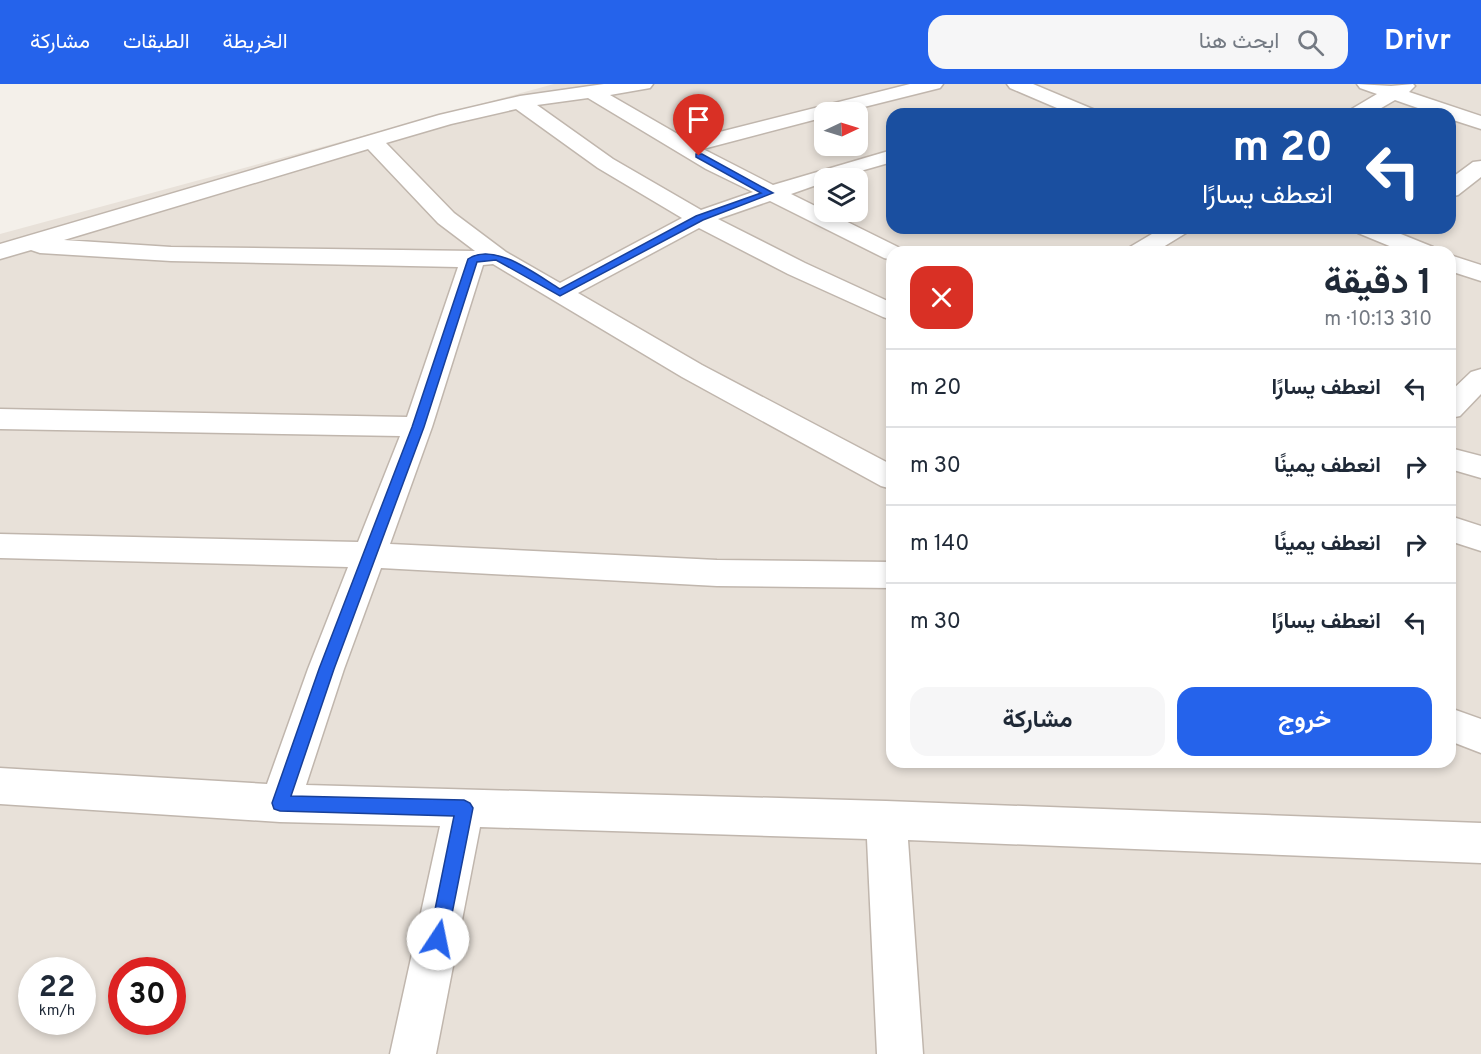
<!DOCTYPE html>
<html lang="ar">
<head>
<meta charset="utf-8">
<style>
	body { margin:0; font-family:Overpass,Vazirmatn,sans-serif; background:#f6f6f7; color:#1f2937; direction:rtl; height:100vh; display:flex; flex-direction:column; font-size:22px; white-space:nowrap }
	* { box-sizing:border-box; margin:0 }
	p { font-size:20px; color:#747a83 }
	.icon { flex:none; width:33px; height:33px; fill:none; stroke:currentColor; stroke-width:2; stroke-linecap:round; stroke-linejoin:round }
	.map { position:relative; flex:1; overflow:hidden; direction:ltr }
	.sheet { position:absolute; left:886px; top:162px; width:570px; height:522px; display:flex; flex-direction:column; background:#fff; border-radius:18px; box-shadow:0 3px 9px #0003; direction:rtl }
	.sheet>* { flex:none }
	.top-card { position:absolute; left:886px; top:24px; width:570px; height:126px; border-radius:18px; box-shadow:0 3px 9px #0003; direction:rtl; background:#1a4fa0; color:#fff; overflow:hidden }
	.needle { width:39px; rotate:86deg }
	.tools { position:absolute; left:814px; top:18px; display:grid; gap:12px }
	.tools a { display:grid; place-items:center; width:54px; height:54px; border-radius:12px; background:#fff; box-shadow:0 3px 9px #0003; font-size:30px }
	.speed { position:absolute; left:18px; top:873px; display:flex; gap:12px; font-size:30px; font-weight:700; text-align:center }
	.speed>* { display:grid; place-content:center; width:78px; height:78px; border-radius:50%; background:#fff; box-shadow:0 3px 9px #0003; line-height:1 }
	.speed small { font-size:15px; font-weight:400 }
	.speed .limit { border:9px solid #d22; background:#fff; color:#111 }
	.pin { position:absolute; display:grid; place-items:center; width:51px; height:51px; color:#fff; margin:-62px -26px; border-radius:50% 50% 50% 0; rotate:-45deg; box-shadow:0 0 6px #0007 }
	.pin .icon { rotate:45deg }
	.me { position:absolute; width:66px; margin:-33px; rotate:11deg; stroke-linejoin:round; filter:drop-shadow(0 0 4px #0008) }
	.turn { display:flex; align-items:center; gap:21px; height:126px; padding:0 24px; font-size:27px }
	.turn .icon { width:78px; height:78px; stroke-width:2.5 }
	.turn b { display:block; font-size:42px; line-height:51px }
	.round { display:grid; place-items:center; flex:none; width:63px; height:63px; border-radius:18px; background:#f6f6f7 }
	.headline { display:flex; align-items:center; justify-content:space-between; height:102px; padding:0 24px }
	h1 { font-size:36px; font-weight:700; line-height:45px }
	.cta { display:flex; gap:12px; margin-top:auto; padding:12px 24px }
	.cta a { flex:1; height:69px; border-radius:18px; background:#2563eb; color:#fff; font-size:24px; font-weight:700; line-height:69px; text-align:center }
	.cta a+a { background:#f6f6f7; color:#1f2937 }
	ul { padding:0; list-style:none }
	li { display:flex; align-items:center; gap:18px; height:78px; padding:0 24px; border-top:2px solid #e0e1e3 }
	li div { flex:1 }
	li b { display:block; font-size:22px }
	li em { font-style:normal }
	header { display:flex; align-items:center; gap:36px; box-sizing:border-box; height:84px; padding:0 30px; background:#2563eb; color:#fff }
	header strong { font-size:28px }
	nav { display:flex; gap:33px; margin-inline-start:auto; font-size:21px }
	.search { width:420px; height:54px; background:#f6f6f7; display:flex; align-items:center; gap:15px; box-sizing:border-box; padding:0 21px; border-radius:18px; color:#747a83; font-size:22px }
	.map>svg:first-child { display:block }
	.residential { fill:#e8e1d9; fill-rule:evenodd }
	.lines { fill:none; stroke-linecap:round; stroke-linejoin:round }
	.minor-casing { stroke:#c0b6ad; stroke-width:3 }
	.minor { fill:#fff; fill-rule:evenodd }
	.route { fill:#2563eb; stroke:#184099; stroke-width:1.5 }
</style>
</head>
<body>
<header>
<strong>Drivr</strong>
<div class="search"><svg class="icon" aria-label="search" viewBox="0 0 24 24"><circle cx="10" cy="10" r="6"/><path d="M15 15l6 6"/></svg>ابحث هنا</div>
<nav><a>الخريطة</a><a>الطبقات</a><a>مشاركة</a></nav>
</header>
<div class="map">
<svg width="1481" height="970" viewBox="0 0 1481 970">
	<rect width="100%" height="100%" fill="#f4f0ea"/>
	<path class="residential" d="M554 0H1481V970H0V150ZM825 28H858V62H825ZM892 30H1450V144H892ZM825 94H858V128H825ZM892 168H1450V678H892ZM32 886H82V938H32ZM122 886H172V938H122Z"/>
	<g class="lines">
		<defs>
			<path id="minor" d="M604 0H653L650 4 610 11 688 56 910 0H943L940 4 844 28H825V33L703 65 773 101 892 66V78L836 94H825V98L791 110 900 164 903 168H892V176L884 174 770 117 718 135 805 179 892 219V236L883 233 788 190 699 144 578 209 702 281 892 381V405L881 402 682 293 493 180 483 181 432 343 390 460 717 476 892 478V504L717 502 381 484 344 585 306 701 886 717 1481 739V779L908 756 923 970H877L867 755 480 743 436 970H390L440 742 280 738 0 720V684L267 700 308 585 348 483 0 474V450L358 458 400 352 0 345V325L407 333 458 183 171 177 40 169 31 166 0 175V160L439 31 520 12ZM588 14 706 85 753 108 701 126 613 75 537 21ZM516 25 598 84 682 134 560 199 506 168 454 129 386 59 451 40ZM368 65 438 139 475 167 171 163 64 156Z
				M1007 0H1033L1095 26 1098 30H1071L1010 4Z
				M1357 0 1391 2 1413 0 1415 2 1409 8 1481 32V45L1450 35V30H1435L1395 16 1371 30H1347L1350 26 1377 10 1360 4Z
				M1481 77V93L1458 111 1450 113V95L1473 78Z
				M1162 144H1190L1186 149 1155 168H1126L1130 163Z
				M1354 144H1386L1433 163 1437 168H1404L1358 149Z
				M1450 171 1481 181V197L1450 187Z
				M1481 285V310L1460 332 1450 334V308L1471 288Z
				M1450 364 1481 372V394L1450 385Z
				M1450 432 1481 442V467L1450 457Z
				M1450 624 1481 635V669L1450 657Z"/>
		</defs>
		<use href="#minor" class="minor-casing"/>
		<use href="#minor" class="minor"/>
	</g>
	<path class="route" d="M696 70H702L773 109 703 136 560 212 496 176 477 178 424 343 334 585 291 712 464 716 470 719 473 724 447 855 445 861 438 864 432 861 429 855 454 732 280 727 274 725 272 719 319 585 412 343 468 175C494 157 537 191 560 205L696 132 761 109 696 73Z"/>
</svg>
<div class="tools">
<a><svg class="needle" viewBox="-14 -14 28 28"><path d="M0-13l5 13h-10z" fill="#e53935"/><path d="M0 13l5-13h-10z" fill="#747a83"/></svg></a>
<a><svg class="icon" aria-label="layers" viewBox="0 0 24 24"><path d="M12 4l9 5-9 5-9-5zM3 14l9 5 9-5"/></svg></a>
</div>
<div class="speed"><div>22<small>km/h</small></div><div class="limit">30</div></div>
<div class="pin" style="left:699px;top:72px;background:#d93025"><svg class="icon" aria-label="arrive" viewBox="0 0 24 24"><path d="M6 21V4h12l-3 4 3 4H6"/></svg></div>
<svg class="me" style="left:438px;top:855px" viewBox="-20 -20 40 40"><circle r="19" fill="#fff"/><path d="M0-13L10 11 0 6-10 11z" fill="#2563eb"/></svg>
<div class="top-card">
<div class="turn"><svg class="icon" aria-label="left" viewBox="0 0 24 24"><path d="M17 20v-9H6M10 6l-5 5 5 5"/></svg><div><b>20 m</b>انعطف يسارًا</div></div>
</div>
<section class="sheet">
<div class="headline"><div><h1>1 دقيقة</h1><p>310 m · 10:13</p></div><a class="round" style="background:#d93025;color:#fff"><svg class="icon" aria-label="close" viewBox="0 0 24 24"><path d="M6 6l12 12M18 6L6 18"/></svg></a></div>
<ul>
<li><svg class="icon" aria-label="left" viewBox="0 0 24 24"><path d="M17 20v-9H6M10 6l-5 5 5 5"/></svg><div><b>انعطف يسارًا</b></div><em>20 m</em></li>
<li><svg class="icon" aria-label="right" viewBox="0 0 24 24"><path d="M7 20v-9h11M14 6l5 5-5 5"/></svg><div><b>انعطف يمينًا</b></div><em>30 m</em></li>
<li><svg class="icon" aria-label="right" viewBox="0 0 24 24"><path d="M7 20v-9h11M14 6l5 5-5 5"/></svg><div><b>انعطف يمينًا</b></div><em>140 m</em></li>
<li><svg class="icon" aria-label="left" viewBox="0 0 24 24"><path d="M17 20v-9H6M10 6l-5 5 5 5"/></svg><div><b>انعطف يسارًا</b></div><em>30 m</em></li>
</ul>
<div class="cta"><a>خروج</a><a>مشاركة</a></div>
</section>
</div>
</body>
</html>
